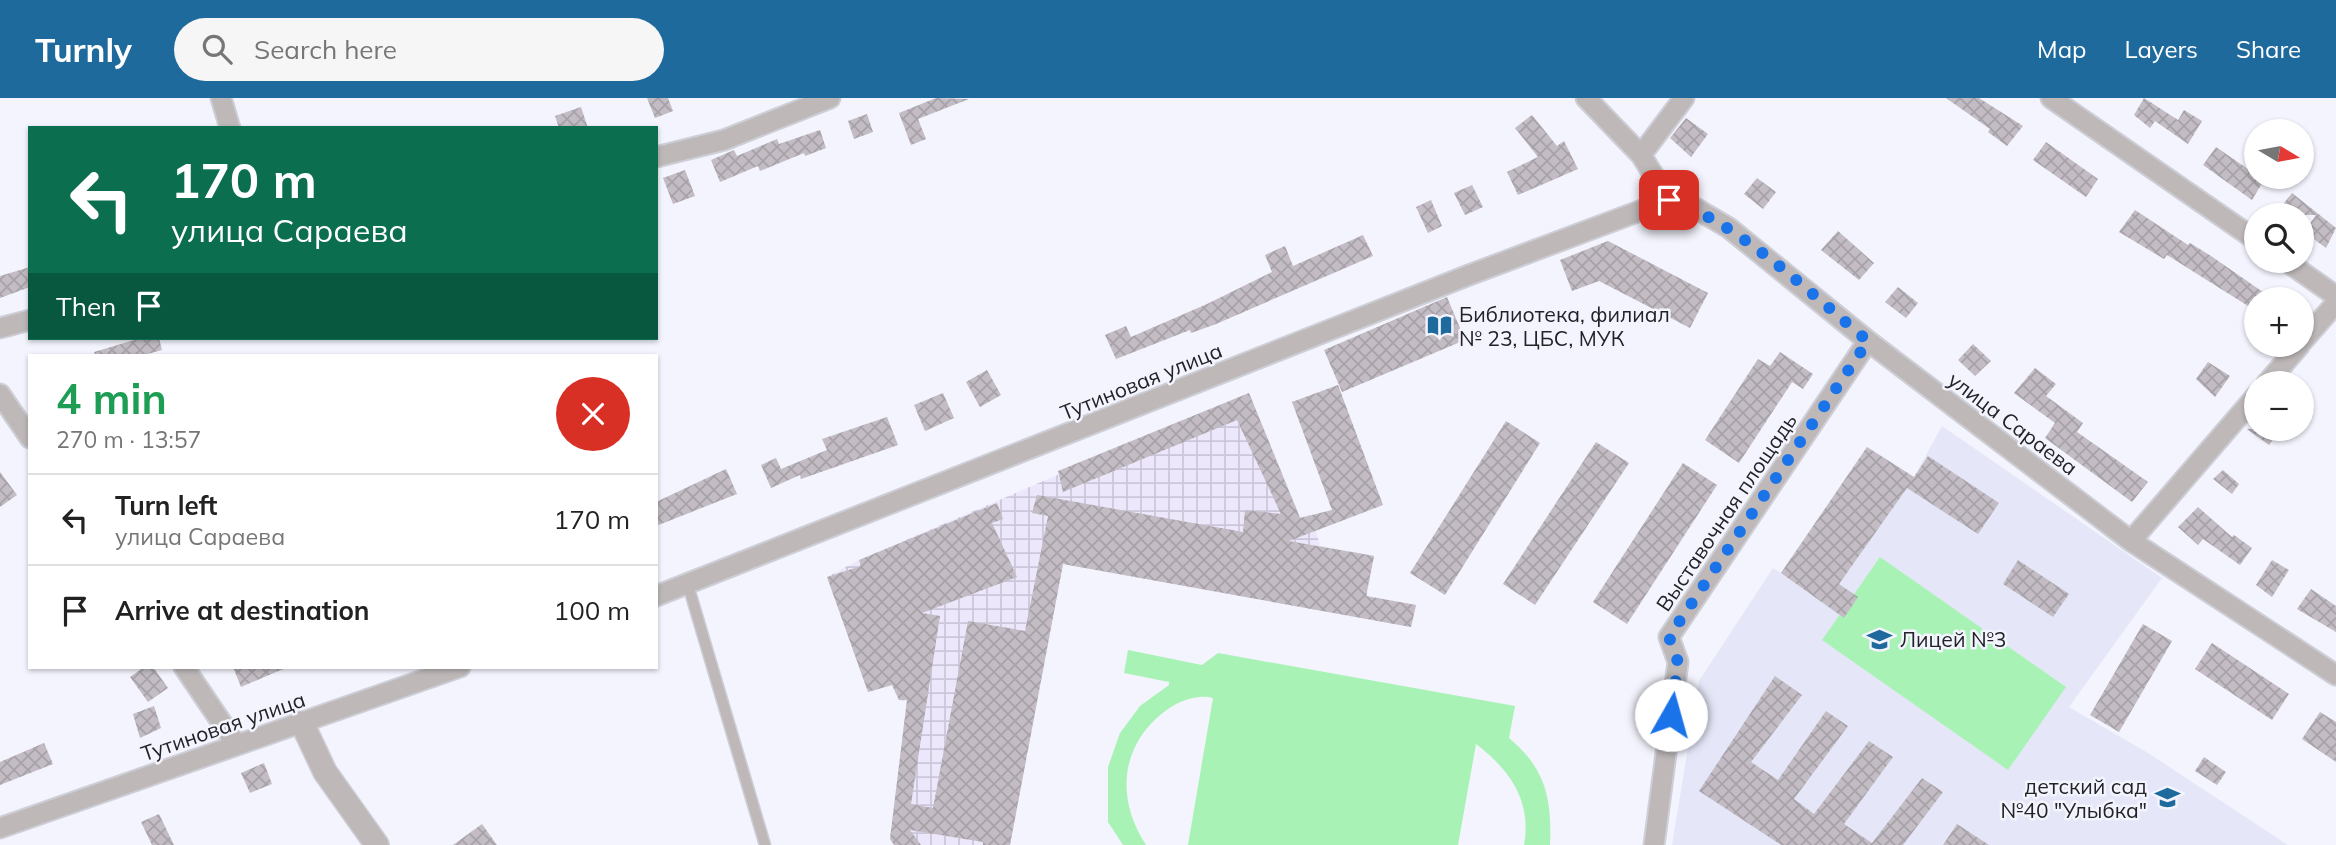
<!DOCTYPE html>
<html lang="en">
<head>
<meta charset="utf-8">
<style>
	body { margin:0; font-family:Mulish,sans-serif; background:#f6f6f6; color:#222; height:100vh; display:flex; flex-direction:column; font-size:26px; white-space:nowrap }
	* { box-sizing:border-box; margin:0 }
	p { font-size:23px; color:#767676 }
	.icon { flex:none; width:38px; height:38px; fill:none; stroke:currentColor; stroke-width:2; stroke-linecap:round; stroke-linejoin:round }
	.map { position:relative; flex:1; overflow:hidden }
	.details { position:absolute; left:28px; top:256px; width:630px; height:315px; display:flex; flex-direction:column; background:#fff; border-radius:0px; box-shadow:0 2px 5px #0004 }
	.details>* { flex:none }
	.guide { position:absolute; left:28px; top:28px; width:630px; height:214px; border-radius:0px; box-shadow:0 2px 5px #0004; background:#0b6e4f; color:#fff; overflow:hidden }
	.needle { width:46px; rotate:100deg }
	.buttons { position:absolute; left:2244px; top:21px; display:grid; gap:14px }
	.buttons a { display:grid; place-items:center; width:70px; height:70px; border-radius:50%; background:#fff; box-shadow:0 2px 5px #0004; font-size:35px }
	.pin { position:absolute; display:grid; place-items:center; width:60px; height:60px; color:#fff; margin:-30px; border-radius:14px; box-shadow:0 4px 10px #0006 }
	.me { position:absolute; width:77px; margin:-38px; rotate:7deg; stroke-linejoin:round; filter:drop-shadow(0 0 5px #0008) }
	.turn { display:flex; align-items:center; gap:24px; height:147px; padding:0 28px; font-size:32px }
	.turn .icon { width:91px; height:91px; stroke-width:2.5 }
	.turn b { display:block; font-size:49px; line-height:60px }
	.then { display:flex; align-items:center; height:66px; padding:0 28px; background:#0003; gap:14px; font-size:26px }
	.round { display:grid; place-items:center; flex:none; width:74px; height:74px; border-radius:37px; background:#f6f6f6 }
	.headline { display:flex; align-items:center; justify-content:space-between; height:119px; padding:0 28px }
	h1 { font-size:42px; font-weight:700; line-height:52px; color:#1e9e55 }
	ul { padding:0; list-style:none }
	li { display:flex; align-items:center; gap:21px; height:91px; padding:0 28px; border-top:2px solid #e0e0e0 }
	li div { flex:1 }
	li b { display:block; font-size:26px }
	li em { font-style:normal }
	header { display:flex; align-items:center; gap:42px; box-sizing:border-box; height:98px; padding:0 35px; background:#1e6a9d; color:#fff }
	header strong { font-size:33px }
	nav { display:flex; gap:38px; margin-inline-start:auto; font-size:24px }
	.search { width:490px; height:63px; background:#f6f6f6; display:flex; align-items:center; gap:18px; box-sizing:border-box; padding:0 24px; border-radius:38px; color:#767676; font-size:26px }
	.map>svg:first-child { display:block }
	.industrial { fill:url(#industrial-grid) }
	.built { fill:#e5e7f8 }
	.park { fill:#a9f2b5 }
	.building { fill:url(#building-cross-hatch) }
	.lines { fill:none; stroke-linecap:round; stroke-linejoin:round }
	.service-casing { stroke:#cdced6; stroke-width:13 }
	.minor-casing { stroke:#cdced6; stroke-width:23 }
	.tertiary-casing { stroke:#cdced6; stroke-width:26 }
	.service { stroke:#beb8b9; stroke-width:10 }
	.minor { stroke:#beb8b9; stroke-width:19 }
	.tertiary { stroke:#beb8b9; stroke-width:23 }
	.route { stroke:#1a73e8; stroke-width:12; stroke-dasharray:0 21.6 }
	.labels { text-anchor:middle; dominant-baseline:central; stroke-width:5; stroke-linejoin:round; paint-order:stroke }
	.poi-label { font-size:21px; fill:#222326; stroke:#f3f4fd; text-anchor:start }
	.street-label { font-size:21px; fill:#222326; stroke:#f3f4fd }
</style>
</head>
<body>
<header>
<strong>Turnly</strong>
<div class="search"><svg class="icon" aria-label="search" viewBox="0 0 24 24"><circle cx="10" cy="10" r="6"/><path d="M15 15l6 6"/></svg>Search here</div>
<nav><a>Map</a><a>Layers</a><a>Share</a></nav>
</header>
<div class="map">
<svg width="2336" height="747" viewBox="0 0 2336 747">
	<defs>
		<pattern id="industrial-grid" width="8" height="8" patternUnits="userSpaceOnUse" patternTransform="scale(1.75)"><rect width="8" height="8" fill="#ede7fc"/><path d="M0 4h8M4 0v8" fill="none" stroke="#cbc6d8"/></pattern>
		<pattern id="building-cross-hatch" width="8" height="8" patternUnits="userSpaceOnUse" patternTransform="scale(1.75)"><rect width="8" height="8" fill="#c3bcc4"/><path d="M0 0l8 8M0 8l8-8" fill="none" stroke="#a7a1a8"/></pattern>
	</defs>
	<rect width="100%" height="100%" fill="#f3f4fd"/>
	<path class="industrial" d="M1249 295 1300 419 1312 417 1320 448 1374 458 1367 498 1416 507 1411 529 1063 466 1010 747H894L890 741 907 603 899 602 892 587 868 594 827 479 859 462Z"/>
	<path class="built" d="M1942 328 2162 480 2069 609 2148 655 2288 747H1672L1699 583 1773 470 1781 475 1867 349 1914 379Z"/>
	<path class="park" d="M1880 459 2066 589 2008 672 1822 542Z
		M1128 552 1202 567 1218 555 1515 608 1509 640C1546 671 1552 701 1550 747H1524C1532 703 1510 672 1476 646L1458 747H1188L1213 600C1199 596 1181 602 1168 611 1120 645 1115 700 1146 747H1123L1108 724V669L1120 635 1140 608 1169 587V584L1124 575Z"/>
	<path class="building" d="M647 0H668L673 13 655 20Z
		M936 0 969 1 918 21 926 41 911 47 899 15Z
		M1946 0H1979L2023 28 2007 48 1988 34 1990 31Z
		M2144 0 2178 22 2184 12 2202 23 2188 46 2155 23 2150 30 2134 17Z
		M581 9 588 30H559L555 18Z
		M867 16 873 34 854 41 848 23Z
		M1532 17 1557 48 1564 43 1578 71 1518 97 1507 74 1538 59 1515 30Z
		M1686 20 1708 36 1691 59 1670 40Z
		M820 32 826 50 805 58 804 55 760 73 758 68 720 84 711 62 734 52 737 58 777 41 779 46Z
		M2046 44 2098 81 2086 99 2033 62Z
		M2216 49 2264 82 2252 102 2203 67Z
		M685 72 695 98 673 106 663 80Z
		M1757 80 1776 94 1763 111 1744 96Z
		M1472 87 1483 109 1465 117 1454 95Z
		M2292 95 2336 130 2326 150 2304 134 2316 117H2274Z
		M1431 102 1442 128 1428 135 1416 109Z
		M2135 112 2188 147 2190 145 2211 158 2273 201H2256V213L2167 157 2164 161 2119 134Z
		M1838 133 1874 165 1859 182 1821 152Z
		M1363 137 1373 158 1216 226 1191 235 1190 232 1116 261 1105 237 1126 228 1131 239 1207 206 1272 174 1265 157 1285 148 1293 168Z
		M1608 143 1708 195 1690 230 1599 183 1572 193 1560 162Z
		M30 169V189L0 200V178Z
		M1898 189 1918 205 1906 220 1885 204Z
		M1447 199 1465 242 1342 294 1324 252Z
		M141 240H159L162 252 144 257H95L94 254Z
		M1973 246 1991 263 1975 278 1958 262Z
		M1780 254 1813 276 1803 291 1792 284 1739 365 1705 342 1758 261 1770 268Z
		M2208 264 2230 278 2215 299 2196 281Z
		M2035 270 2056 286 2046 298 2083 325 2077 334 2148 384 2132 404 2045 340 2055 325 2014 295Z
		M987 272 1001 297 980 309 966 284Z
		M1338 287 1383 407 1289 443 1374 458 1366 498 1416 507 1411 529 1063 466 1010 747H983V744L910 732 921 747H894L890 741 907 602H899L892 587 868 594 827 479 861 468 859 462 997 405 1003 421 992 425 1017 479 922 515 940 518 911 706 933 710 968 523 1025 533 1048 418 1032 415 1037 397 1243 434 1245 412 1281 416 1237 322 1063 394 1058 373 1249 295 1300 420 1332 412 1292 304Z
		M943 295 954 320 925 333 914 307Z
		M887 319 898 347 801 381 800 377 771 390 761 367 776 360 781 371 827 352 822 341Z
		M1506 323 1540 345 1445 497 1410 475Z
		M2247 331H2281L2269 347Z
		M1596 344 1629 365 1535 507 1503 486Z
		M1867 349 1914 379 1928 358 1999 405 1978 436 1907 390 1839 486 1858 499 1844 520 1781 475Z
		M1683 365 1717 387 1627 526 1593 504Z
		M726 371 737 396 656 428V404Z
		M2223 372 2239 386 2232 396 2213 381Z
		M0 374 17 397 0 409Z
		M2198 409 2232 439 2234 437 2252 450 2240 467 2203 441 2198 447 2178 429Z
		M2018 462 2069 496 2053 519 2003 486Z
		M2272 462 2289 472 2272 499 2256 487Z
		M2311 491 2336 508V534L2297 511Z
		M2143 526 2172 543 2119 634 2090 617Z
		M2212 545 2289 596 2272 622 2195 571Z
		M144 569H153L168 590 148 604 130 579Z
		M233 569H288L241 589Z
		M1775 578 1802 597 1751 664 1778 682 1826 613 1848 628 1794 701 1814 716 1869 643 1893 659 1844 726 1872 745 1922 680 1943 694 1903 747H1781L1699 693Z
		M154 608 161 630 140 640 133 616Z
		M2320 614 2336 624V664L2302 641Z
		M44 645 53 666 0 687V664Z
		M2204 659 2226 674 2217 687 2195 673Z
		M264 665 272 686 250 695 241 675Z
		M159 716 174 747H152L141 724Z
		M482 726 497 747H453Z
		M1957 726 1989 747H1943Z"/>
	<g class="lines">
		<defs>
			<path id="service" d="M688 487 765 747"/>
			<path id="minor" d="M221 0 230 30
				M1586 0 1641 57 1669 102
				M2051 0 2256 142
				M1641 57 1684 0
				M656 59 724 42 830 0
				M2286 163 2336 198
				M0 230 30 222
				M2301 245 2336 205
				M2267 285 2300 247
				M0 296 30 340
				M2131 443 2256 298
				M656 498 1469 177 1669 102 1695 110 1729 130 1868 243 2131 443 2336 577
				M184 569 236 646
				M0 730 460 569
				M1654 747 1678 564 1669 539 1868 243"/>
			<path id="tertiary" d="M302 625 325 674 377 747"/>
		</defs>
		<use href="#service" class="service-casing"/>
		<use href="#minor" class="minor-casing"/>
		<use href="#tertiary" class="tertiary-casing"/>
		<use href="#service" class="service"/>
		<use href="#minor" class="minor"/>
		<use href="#tertiary" class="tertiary"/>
	</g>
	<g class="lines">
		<path class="route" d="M1669 102C1736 122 1813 198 1868 243L1669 539 1678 564 1671 617"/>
	</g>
	<defs>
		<symbol id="library-bare" viewBox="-9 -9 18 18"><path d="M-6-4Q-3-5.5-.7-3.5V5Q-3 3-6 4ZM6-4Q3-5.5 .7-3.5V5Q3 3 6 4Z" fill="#1e6a9d" stroke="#f3f4fd" stroke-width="2.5" paint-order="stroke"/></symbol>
		<symbol id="school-bare" viewBox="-9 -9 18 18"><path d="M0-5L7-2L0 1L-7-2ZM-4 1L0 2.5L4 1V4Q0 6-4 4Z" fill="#1e6a9d" stroke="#f3f4fd" stroke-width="2.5" paint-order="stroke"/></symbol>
	</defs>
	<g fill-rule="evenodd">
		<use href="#library-bare" x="1422" y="210" width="35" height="35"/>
		<use href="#school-bare" x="1862" y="524" width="35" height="35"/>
		<use href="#school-bare" x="2150" y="682" width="35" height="35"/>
	</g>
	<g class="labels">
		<g class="poi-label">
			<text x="1459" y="216">Библиотека, филиал<tspan x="1459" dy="24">№ 23, ЦБС, МУК</tspan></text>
			<text x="1900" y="541">Лицей №3</text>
			<text x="2147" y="688" text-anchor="end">детский сад<tspan x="2147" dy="24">№40 "Улыбка"</tspan></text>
		</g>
		<g class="street-label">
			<text transform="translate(1141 283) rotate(-22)">Тутиновая улица</text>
			<text transform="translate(2013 325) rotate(37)">улица Сараева</text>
			<text transform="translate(1726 414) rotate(-56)">Выставочная площадь</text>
			<text transform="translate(223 628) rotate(-19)">Тутиновая улица</text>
		</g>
	</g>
</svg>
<div class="buttons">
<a><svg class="needle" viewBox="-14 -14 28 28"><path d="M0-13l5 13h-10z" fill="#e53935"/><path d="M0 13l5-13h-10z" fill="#767676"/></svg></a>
<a><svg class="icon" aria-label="search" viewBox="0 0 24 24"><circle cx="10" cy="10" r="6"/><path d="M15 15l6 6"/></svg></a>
<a>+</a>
<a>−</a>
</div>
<div class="pin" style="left:1669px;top:102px;background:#d93025"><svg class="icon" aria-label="arrive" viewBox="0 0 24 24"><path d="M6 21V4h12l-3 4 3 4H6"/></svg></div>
<svg class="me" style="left:1671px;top:617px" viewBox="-20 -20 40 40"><circle r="19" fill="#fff"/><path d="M0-13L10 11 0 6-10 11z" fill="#1a73e8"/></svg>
<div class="guide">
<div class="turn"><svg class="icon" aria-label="left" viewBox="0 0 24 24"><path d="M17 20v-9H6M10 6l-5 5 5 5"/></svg><div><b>170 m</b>улица Сараева</div></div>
<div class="then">Then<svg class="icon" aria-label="arrive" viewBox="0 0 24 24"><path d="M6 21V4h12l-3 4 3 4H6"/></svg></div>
</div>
<section class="details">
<div class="headline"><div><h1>4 min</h1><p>270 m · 13:57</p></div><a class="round" style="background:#d93025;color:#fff"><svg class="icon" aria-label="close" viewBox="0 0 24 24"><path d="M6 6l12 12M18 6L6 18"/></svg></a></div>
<ul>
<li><svg class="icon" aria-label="left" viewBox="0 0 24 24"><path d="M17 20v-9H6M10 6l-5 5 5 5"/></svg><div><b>Turn left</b><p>улица Сараева</p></div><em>170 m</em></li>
<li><svg class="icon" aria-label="arrive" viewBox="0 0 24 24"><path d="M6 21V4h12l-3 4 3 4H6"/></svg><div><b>Arrive at destination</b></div><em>100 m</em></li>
</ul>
</section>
</div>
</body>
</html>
